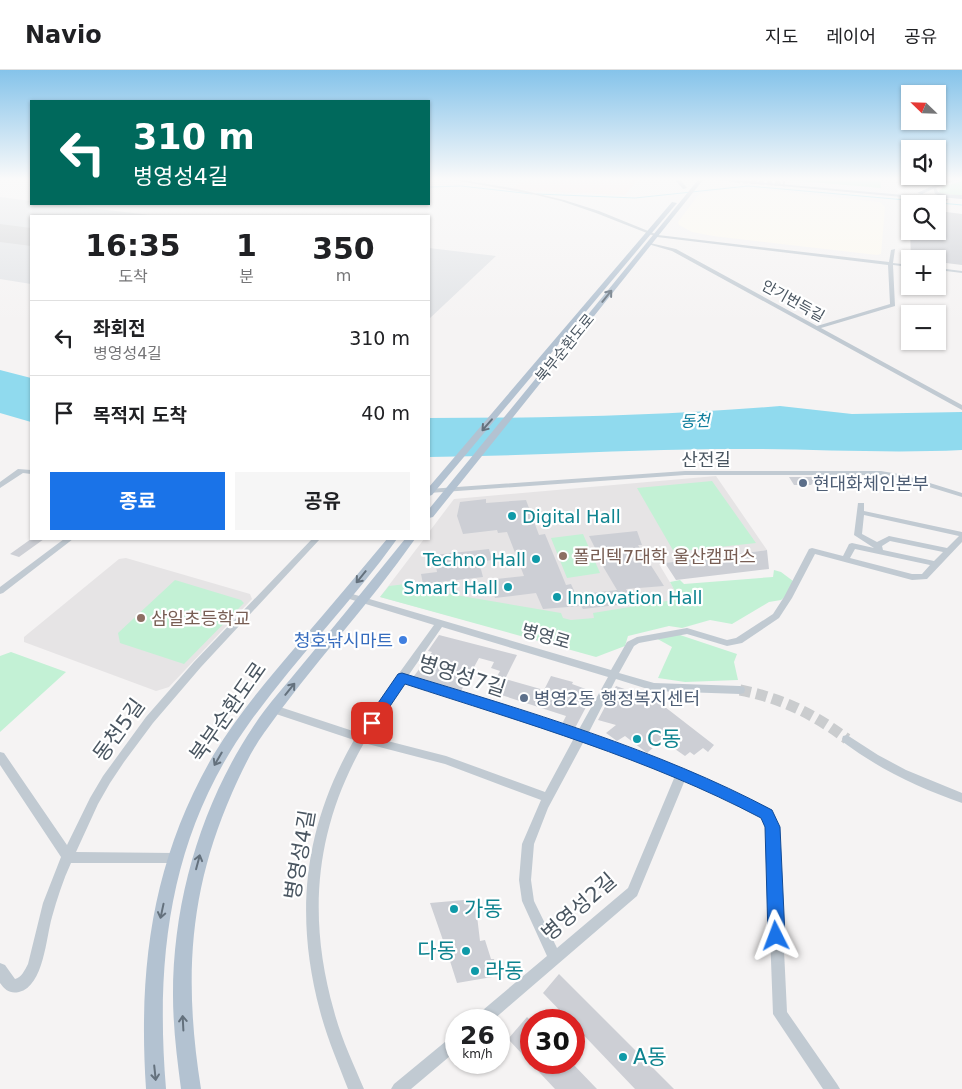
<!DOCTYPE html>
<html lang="ko">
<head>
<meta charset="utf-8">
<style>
	body { margin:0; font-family:"DejaVu Sans","Noto Sans KR",sans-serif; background:#f6f6f6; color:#202124; height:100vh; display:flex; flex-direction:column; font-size:19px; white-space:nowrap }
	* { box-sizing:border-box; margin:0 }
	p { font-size:16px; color:#757577 }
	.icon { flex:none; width:28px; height:28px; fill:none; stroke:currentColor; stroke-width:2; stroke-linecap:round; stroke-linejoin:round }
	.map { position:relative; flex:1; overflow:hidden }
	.sheet { position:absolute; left:30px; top:145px; width:400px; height:325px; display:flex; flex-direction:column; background:#fff; border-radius:0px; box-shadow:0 1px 4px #0004 }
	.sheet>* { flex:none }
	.top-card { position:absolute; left:30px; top:30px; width:400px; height:105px; border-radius:0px; box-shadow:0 1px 4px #0004; background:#00695c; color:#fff; overflow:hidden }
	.needle { width:32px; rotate:293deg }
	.controls { position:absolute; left:901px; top:15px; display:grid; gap:10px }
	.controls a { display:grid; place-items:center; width:45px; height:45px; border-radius:0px; background:#fff; box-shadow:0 1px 4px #0004; font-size:25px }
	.speed { position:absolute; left:445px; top:939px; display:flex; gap:10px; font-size:25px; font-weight:700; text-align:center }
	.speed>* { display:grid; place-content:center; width:65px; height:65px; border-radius:50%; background:#fff; box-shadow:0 1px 4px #0004; line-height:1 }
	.speed small { font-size:12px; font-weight:400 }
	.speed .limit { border:8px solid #d22; background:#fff; color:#111 }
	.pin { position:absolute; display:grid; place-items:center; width:42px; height:42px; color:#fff; margin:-21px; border-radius:10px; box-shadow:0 2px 8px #0006 }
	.me { position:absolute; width:55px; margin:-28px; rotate:357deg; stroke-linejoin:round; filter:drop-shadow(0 0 4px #0008) }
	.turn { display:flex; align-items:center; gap:18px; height:105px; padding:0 20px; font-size:22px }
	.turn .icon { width:65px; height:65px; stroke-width:2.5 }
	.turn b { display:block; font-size:35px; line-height:42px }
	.eta { display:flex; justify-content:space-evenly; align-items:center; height:85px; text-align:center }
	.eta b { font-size:30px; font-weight:700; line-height:35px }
	.button { display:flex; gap:10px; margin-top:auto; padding:10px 20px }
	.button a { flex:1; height:58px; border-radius:0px; background:#1a73e8; color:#fff; font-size:20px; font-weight:700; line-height:58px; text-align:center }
	.button a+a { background:#f6f6f6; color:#202124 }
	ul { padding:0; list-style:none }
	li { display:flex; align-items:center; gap:15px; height:75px; padding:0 20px; border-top:1px solid #e0e0e0 }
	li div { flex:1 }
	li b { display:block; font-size:19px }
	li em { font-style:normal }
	header { display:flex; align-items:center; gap:30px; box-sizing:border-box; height:70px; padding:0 25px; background:#fff; border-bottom:1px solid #e0e0e0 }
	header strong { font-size:24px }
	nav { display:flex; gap:28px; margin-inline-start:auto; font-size:18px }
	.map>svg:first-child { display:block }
	.commercial { fill:#fdf9ef }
	.education { fill:#e6e4e5 }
	.medical { fill:#fce8e6 }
	.airport { fill:#e2e4e7 }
	.green { fill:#c3f1d5 }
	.water { fill:#90daee }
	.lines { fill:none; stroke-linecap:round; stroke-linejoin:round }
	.stream { stroke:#90daee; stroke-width:1 }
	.runway { fill:#d5d6d8; fill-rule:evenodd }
	.building { fill:#cdcfd5 }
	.minor-tunnel { stroke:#caccce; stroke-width:11; stroke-dasharray:11 5.5; stroke-linecap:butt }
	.major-tunnel { stroke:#caccce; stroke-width:5.5; stroke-dasharray:5.5 2.5; stroke-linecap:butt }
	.minor { fill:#c1cad2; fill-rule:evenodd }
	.major { fill:#b3c2d1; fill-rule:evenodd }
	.oneway { stroke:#64717d }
	.route { fill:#1a73e8; stroke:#114b97 }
	.service-dot { fill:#5c6f8a; stroke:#fff; stroke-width:2 }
	.culture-dot { fill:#0f9aa8; stroke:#fff; stroke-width:2 }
	.education-dot { fill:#8d6e63; stroke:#fff; stroke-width:2 }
	.shop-dot { fill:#3f7fe0; stroke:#fff; stroke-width:2 }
	.labels { text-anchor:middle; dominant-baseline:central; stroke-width:4.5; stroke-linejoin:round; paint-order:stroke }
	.far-street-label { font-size:15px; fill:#4a5661; stroke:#fff }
	.far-water-label { font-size:16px; font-style:italic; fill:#0c7c9b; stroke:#fff }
	.street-label { font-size:18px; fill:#4a5661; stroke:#fff }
	.service-label { font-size:18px; fill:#4e5e75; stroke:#fff; text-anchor:start }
	.culture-label { font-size:18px; fill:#0d838f; stroke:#fff; text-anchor:start }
	.education-label { font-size:18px; fill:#785e54; stroke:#fff; text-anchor:start }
	.shop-label { font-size:18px; fill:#366cbe; stroke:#fff; text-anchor:end }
	.near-street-label { font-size:21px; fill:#4a5661; stroke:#fff }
	.near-culture-label { font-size:21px; fill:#0d838f; stroke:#fff; text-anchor:start }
</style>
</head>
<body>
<header>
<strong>Navio</strong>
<nav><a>지도</a><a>레이어</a><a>공유</a></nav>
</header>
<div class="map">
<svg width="962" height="1019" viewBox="0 0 962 1019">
	<rect width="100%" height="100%" fill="#f5f3f3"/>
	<path class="commercial" d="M726 119H755L880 132 885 137 881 184 877 185 713 166 692 162 679 155 678 152 699 124Z"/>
	<path class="education" d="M716 406 767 480 659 494 680 529 595 548 539 570 380 527 424 469H429V462L454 429Z
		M126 488 250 524 252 529 169 617 156 621 24 572V567L119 489Z"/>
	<path class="medical" d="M524 110H638L625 125 532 121 513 118Z"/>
	<path class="airport" d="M0 127 31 131V134H54L159 146H31V214L0 209Z
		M429 178 496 186 429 249Z"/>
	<path class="green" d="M787 110H880L881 118Z
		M962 111V126L940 123 939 121 944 116Z
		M712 411 756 473 674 482 637 418Z
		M583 464 600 503 567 508 551 468Z
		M774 500 781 502 793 511 787 525 781 530 769 532 732 554 710 550 682 558 669 556 628 566 625 576 596 587 380 527 389 516 406 514 432 521 561 543 563 548 571 550 594 548 593 543 679 529 670 512 680 510 684 514 773 507Z
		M175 510 241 530 244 533 184 594 120 573 118 563Z
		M674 563 737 584 734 592 738 610 685 612 658 608 672 577 654 567Z
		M11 582 66 602 0 662V586Z"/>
	<path class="water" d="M0 300 31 308V352L0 343Z
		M780 336 852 344 962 342V380C880 384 798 378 716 379 620 380 525 386 429 387V348C546 348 663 346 780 336Z"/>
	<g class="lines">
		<path class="stream" d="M429 117 461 116 532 124
			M537 124 635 128 748 116 962 135"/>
		<path class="runway" d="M0 154 31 158V176L0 172Z"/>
	</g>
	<path class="building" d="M938 138H946V142L962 144V195L938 192V189H911L910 161H938Z
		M789 407H812L815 411 811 415H794Z
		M486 429V433L526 430 539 465 545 464 566 515 571 514 576 525 617 520 598 488H600L589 466 637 461 642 475H638L664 516 626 519 634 533 583 539 581 536 543 539 536 523 495 528 488 510 524 506 507 462 498 463 497 460 463 464 457 446 460 432Z
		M31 469H44L19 487 10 484Z
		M489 479 492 490 479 492 483 507 423 514 421 504 437 502 434 485Z
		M767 480 769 499 676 510 665 493Z
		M439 565 517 585 505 609 544 620 551 606 573 612 572 614 594 622 575 658 562 654 566 646 489 621 500 601 491 598 494 592 479 588 461 621 414 606 432 582 428 581Z
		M616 616 656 630 714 675 708 682 703 678 694 685 690 682 685 686 662 670 647 683 625 666 617 671 606 663 616 655 598 650Z
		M475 829 480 871 485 870 491 889H494L498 906 457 913 450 891 447 892 445 876 430 833Z
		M559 904 674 1019H635L574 955V950H569L543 923Z
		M527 947 531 951V992H571L597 1019H555L508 969Z"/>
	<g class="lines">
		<path class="minor-tunnel" d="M740 620C781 628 814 644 847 669"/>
		<path class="major-tunnel" d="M735 110 785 114"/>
		<path class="minor" d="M453 110H462L517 119 564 130 599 141 658 165 889 192 891 180 895 179 893 193 910 195V197L893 195 895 236 821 258 962 335V340L672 181 648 174 650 173 676 179 817 256 890 234 888 195 657 167 596 143 561 131 532 124Z
			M951 110H958L942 115 936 118 938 122 947 125V127L935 124 933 117 940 113Z
			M938 198 962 201V203L938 200Z
			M18 399 31 400V404L23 403 0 418V412Z
			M685 401H881L904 405 962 423V427L900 408 881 405H685L429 423V419Z
			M858 433H864V441L962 462V472L927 509 912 510 815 484 792 528 779 548 742 573 727 576 687 564 639 573 634 576 619 603 654 613 740 616 744 617 745 620 744 623 740 624 654 621 616 609 588 664C651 685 712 711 771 740L778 757 787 942 837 1014 840 1019H823L773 944 766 757 762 747 685 710 637 826 493 950H475L477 945 547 886 522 831 519 810 522 774 541 730 445 694 364 673C315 759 307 846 334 941 341 968 353 993 364 1019H348C338 993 327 968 320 941 294 844 304 757 354 670L270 642 269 639 270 636 274 635 359 663 384 624 434 555 343 527 342 525 343 523H349L611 600 627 572 637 567 687 558 727 570 736 568 773 544 784 527 809 479 812 478 843 486 849 474 852 473 874 478 854 465ZM864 445 959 466 947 478 889 466 877 472 862 464ZM890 471 943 482 934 491 883 480 882 476ZM855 479 930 495 922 504H912L850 488ZM442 557 608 607 578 661 408 606ZM403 612 574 668 545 722 446 686 368 666ZM584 671 675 706 628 818 557 878 534 831 531 810 534 774 548 738Z
			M64 469H73L3 523 0 524V517Z
			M312 469H320L201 597 153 653 124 692 110 713 98 734 76 782 174 783 178 784 180 788 178 792 174 793H71C63 810 57 829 52 847 46 867 44 916 19 922 10 924 5 920 0 913V893L5 895 15 909C21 908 25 900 28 894L43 833 61 787 0 695V682L4 683 67 775 90 728 103 706 146 647 194 592Z
			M847 665 878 685 906 700 962 723V733C919 718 879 699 843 672L842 669 843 666Z
			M456 965V981L411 1019H391L394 1014 451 967Z"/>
		<path class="major" d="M675 110H680L687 118 683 119Z
			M698 110H703L433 447 429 448V439Z
			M715 110H735L949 129 946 131Z
			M935 115 939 116 922 124 917 123Z
			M937 124 962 125V129L939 127Z
			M672 132 677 133 432 425 429 426V417Z
			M387 469H397C352 532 296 588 250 652 170 763 155 886 166 1019H146C138 898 152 790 214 684 238 644 269 608 299 573 329 538 358 504 387 469Z
			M405 469H415C368 536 311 596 264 663 251 681 241 703 232 723 188 823 184 912 201 1019H181C177 988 173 957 173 925 173 831 201 735 253 657 267 635 286 615 302 595 337 553 371 511 405 469Z"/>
	</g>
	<defs><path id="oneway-shaft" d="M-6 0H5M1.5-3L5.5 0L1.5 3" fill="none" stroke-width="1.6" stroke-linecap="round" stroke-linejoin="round" transform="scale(1.25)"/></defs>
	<g class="oneway">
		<use href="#oneway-shaft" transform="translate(607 226) rotate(-51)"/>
		<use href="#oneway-shaft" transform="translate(487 355) rotate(131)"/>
		<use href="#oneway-shaft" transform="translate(361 507) rotate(129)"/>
		<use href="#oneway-shaft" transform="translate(290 619) rotate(-51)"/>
		<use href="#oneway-shaft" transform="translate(218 689) rotate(120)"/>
		<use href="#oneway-shaft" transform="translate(198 792) rotate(-75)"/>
		<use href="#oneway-shaft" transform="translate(162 841) rotate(102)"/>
		<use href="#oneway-shaft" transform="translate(183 953) rotate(-93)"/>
		<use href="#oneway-shaft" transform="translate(155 1003) rotate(84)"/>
	</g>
	<linearGradient id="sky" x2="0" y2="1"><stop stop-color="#85c3ea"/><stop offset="0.43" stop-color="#fafafa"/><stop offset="1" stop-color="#fafafa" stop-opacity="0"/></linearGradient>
	<rect width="962" height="253" fill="url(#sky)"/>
	<path class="route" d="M402 603C525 640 659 680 772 740L780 757 785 866 782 872 776 874 770 872 768 866 765 757 761 748C649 689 525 653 405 614L376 657H367L365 653 367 649 398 604Z"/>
	<g class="service-dot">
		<circle cx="803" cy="413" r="5"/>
		<circle cx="524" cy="628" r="5"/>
	</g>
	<g class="culture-dot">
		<circle cx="512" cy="446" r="5"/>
		<circle cx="536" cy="489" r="5"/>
		<circle cx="508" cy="517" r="5"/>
		<circle cx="557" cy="527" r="5"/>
		<circle cx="637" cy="669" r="5"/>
		<circle cx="454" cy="839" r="5"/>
		<circle cx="466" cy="881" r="5"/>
		<circle cx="475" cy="901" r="5"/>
		<circle cx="623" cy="987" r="5"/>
	</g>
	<g class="education-dot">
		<circle cx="563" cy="486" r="5"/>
		<circle cx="141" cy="548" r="5"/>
	</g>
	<circle class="shop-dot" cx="403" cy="570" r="5"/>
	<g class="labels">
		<g class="far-street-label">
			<text transform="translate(793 231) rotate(29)">안기번득길</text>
			<text transform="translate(565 278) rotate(-51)">북부순환도로</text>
		</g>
		<g class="far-water-label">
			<text transform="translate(695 351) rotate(-2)">동천</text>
		</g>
		<g class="street-label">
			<text x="706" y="389">산전길</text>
			<text transform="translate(546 566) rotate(16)">병영로</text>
		</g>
		<g class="service-label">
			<text x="813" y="413">현대화체인본부</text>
			<text x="534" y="628">병영2동 행정복지센터</text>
		</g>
		<g class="culture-label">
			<text x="522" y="446">Digital Hall</text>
			<text x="526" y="489" text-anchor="end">Techno Hall</text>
			<text x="498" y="517" text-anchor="end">Smart Hall</text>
			<text x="567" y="527">Innovation Hall</text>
		</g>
		<g class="education-label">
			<text x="573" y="486">폴리텍7대학 울산캠퍼스</text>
			<text x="151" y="548">삼일초등학교</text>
		</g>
		<g class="shop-label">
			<text x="393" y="570">청호낚시마트</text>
		</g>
		<g class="near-street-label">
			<text transform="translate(462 606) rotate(18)">병영성7길</text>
			<text transform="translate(228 642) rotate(-55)">북부순환도로</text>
			<text transform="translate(119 660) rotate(-54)">동천5길</text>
			<text transform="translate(300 785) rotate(-80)">병영성4길</text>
			<text transform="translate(579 837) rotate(-41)">병영성2길</text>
		</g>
		<g class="near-culture-label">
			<text x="647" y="669">C동</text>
			<text x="464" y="839">가동</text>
			<text x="456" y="881" text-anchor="end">다동</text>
			<text x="485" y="901">라동</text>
			<text x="633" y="987">A동</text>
		</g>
	</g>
</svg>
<div class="controls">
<a><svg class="needle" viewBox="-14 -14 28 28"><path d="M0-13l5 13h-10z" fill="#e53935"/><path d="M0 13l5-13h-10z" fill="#757577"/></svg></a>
<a><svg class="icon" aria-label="sound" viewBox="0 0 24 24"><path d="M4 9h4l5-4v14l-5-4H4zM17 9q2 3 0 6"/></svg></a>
<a><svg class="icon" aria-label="search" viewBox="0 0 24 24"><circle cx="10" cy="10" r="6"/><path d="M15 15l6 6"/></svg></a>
<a>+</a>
<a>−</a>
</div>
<div class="speed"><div>26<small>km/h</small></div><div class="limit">30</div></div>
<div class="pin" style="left:372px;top:653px;background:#d93025"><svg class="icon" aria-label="arrive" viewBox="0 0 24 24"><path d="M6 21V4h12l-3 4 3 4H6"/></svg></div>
<svg class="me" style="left:776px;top:866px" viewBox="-20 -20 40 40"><path d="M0-17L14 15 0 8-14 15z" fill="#1a73e8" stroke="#fff" stroke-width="4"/></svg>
<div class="top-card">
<div class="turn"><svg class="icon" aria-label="left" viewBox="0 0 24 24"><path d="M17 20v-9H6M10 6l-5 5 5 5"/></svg><div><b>310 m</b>병영성4길</div></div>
</div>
<section class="sheet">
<div class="eta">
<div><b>16:35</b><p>도착</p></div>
<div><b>1</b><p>분</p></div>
<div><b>350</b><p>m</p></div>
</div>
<ul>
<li><svg class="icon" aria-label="left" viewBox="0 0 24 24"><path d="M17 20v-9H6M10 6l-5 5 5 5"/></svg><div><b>좌회전</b><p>병영성4길</p></div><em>310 m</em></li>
<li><svg class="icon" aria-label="arrive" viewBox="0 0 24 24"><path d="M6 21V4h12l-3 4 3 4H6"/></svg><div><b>목적지 도착</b></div><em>40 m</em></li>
</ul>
<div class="button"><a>종료</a><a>공유</a></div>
</section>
</div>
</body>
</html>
